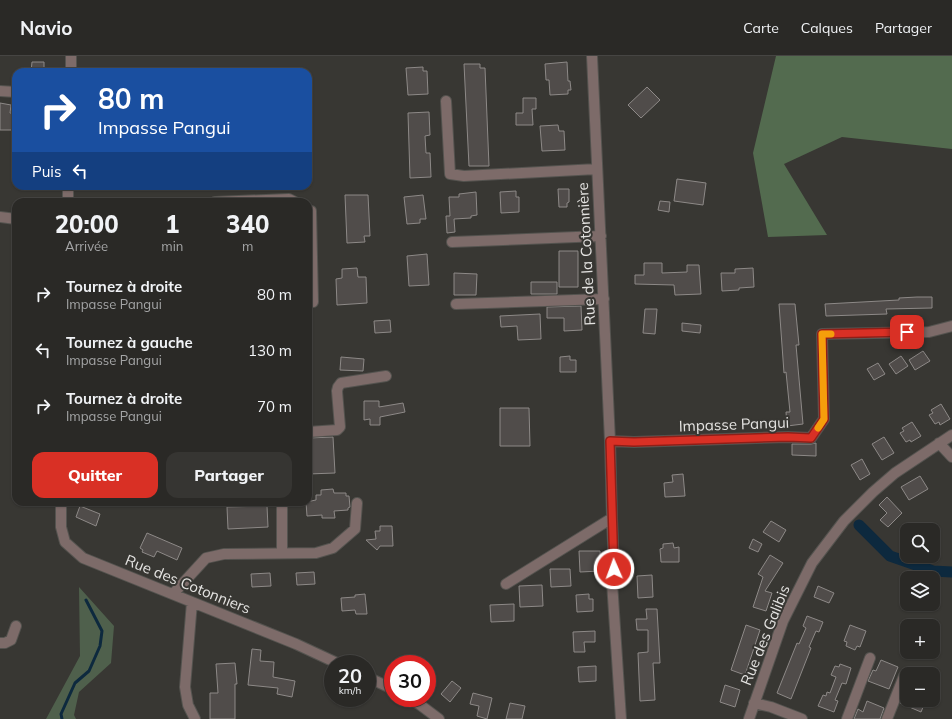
<!DOCTYPE html>
<html lang="fr">
<head>
<meta charset="utf-8">
<style>
	body { margin:0; font-family:Mulish,sans-serif; background:#363532; color:#f1f3f6; height:100vh; display:flex; flex-direction:column; font-size:15px; white-space:nowrap }
	* { box-sizing:border-box; margin:0 }
	p { font-size:13px; color:#a5a6a7 }
	.icon { flex:none; width:22px; height:22px; fill:none; stroke:currentColor; stroke-width:2; stroke-linecap:round; stroke-linejoin:round }
	.map { position:relative; flex:1; overflow:hidden }
	.details { position:absolute; left:12px; top:142px; width:300px; height:308px; display:flex; flex-direction:column; background:#2a2926; border-radius:12px; box-shadow:0 1px 3px #0004,0 0 0 1px #464543 }
	.details>* { flex:none }
	.banner { position:absolute; left:12px; top:12px; width:300px; height:122px; border-radius:12px; box-shadow:0 1px 3px #0004,0 0 0 1px #464543; background:#1a4fa0; color:#fff; overflow:hidden }
	.tools { position:absolute; left:900px; top:467px; display:grid; gap:8px }
	.tools a { display:grid; place-items:center; width:40px; height:40px; border-radius:8px; background:#2a2926; box-shadow:0 1px 3px #0004,0 0 0 1px #464543; font-size:20px }
	.speed { position:absolute; left:324px; top:599px; display:flex; gap:8px; font-size:20px; font-weight:700; text-align:center }
	.speed>* { display:grid; place-content:center; width:52px; height:52px; border-radius:50%; background:#2a2926; box-shadow:0 1px 3px #0004,0 0 0 1px #464543; line-height:1 }
	.speed small { font-size:10px; font-weight:400 }
	.speed .limit { border:6px solid #d22; background:#fff; color:#111 }
	.pin { position:absolute; display:grid; place-items:center; width:34px; height:34px; color:#fff; margin:-17px; border-radius:8px; box-shadow:0 2px 6px #0006 }
	.me { position:absolute; width:44px; margin:-22px; rotate:358deg; stroke-linejoin:round; filter:drop-shadow(0 0 3px #0008) }
	.turn { display:flex; align-items:center; gap:14px; height:84px; padding:0 20px; font-size:18px }
	.turn .icon { width:52px; height:52px; stroke-width:2.5 }
	.turn b { display:block; font-size:28px; line-height:34px }
	.then { display:flex; align-items:center; height:38px; padding:0 20px; background:#0003; gap:8px; font-size:15px }
	.eta { display:flex; justify-content:space-evenly; align-items:center; height:68px; text-align:center }
	.eta b { font-size:24px; font-weight:800; line-height:28px }
	.cta { display:flex; gap:8px; margin-top:auto; padding:8px 20px }
	.cta a { flex:1; height:46px; border-radius:12px; background:#d93025; color:#fff; font-size:16px; font-weight:800; line-height:46px; text-align:center }
	.cta a+a { background:#363532; color:#f1f3f6 }
	ul { padding:0; list-style:none }
	li { display:flex; align-items:center; gap:12px; height:56px; padding:0 20px }
	li div { flex:1 }
	li b { display:block; font-size:15px }
	li em { font-style:normal }
	header { display:flex; align-items:center; gap:24px; box-sizing:border-box; height:56px; padding:0 20px; background:#2a2926; border-bottom:1px solid #464543 }
	header strong { font-size:19px }
	nav { display:flex; gap:22px; margin-inline-start:auto; font-size:14px }
	.map>svg:first-child { display:block }
	.green { fill:#4f604c }
	.forest { fill:#536b4f }
	.lines { fill:none; stroke-linecap:round; stroke-linejoin:round }
	.stream { stroke:#0d293e; stroke-width:3 }
	.canal { stroke:#0d293e; stroke-width:11 }
	.building { fill:#504c4a; stroke:#8d8987 }
	.minor-casing { stroke:#54534f; stroke-width:12 }
	.minor { stroke:#7d6b69; stroke-width:10 }
	.route-casing { stroke:#8d1f18; stroke-width:10 }
	.route { stroke:#d93025; stroke-width:7 }
	.slow { stroke:#f59e0b; stroke-width:7 }
	.labels { text-anchor:middle; dominant-baseline:central; stroke-width:4; stroke-linejoin:round; paint-order:stroke }
	.street-label { font-size:15px; fill:#e4e3e1; stroke:#383733 }
</style>
</head>
<body>
<header>
<strong>Navio</strong>
<nav><a>Carte</a><a>Calques</a><a>Partager</a></nav>
</header>
<div class="map">
<svg width="952" height="663" viewBox="0 0 952 663">
	<rect width="100%" height="100%" fill="#383733"/>
	<path class="green" d="M79 531 114 570 111 607 79 636 74 659 76 663H46L80 600Z"/>
	<path class="forest" d="M776 0H952V93L842 81 784 108 827 179 768 181 753 97Z"/>
	<g class="lines">
		<path class="stream" d="M62 663 61 658 75 627 89 615 100 590 102 575 86 544"/>
		<path class="canal" d="M859 469 890 500 933 515 952 516"/>
	</g>
	<path class="building" d="M32 6H44V16H31Z
		M567 6 568 25H570L571 34H568V38L550 39 549 24H546L545 8Z
		M464 8H480V12H485L489 110H469Z
		M423 11V15H427L428 38 408 39 406 12Z
		M647 31 660 44 641 62 628 49Z
		M523 42H536V53H532L533 69H516V57H523Z
		M0 47 11 49 10 57 16 58V74H0Z
		M429 56 430 79 425 80 426 97H430L431 121 410 122 408 57Z
		M558 69 559 75H564L565 94 542 95 540 70Z
		M677 123 706 127 703 149 674 145Z
		M558 133H569V146L567 147V151H559Z
		M516 135V141H519V156L501 157 500 136Z
		M476 136 477 159 471 160V162L454 163 455 176 447 177 446 160H450L449 141H459V138Z
		M345 139H368L370 180H364L365 186 347 187Z
		M423 139 426 163H420V167L407 168 404 141Z
		M660 145 670 146 669 156 658 154Z
		M559 195H578V231H559Z
		M427 198 429 229 409 230 407 200Z
		M644 207H662V217L687 216V209H699L701 238 675 239 674 229 635 228V219H644Z
		M357 212 358 221H366L367 247 337 249 336 223 342 222V213Z
		M753 212 754 231 739 232V234L722 235 721 217H735V213Z
		M454 217 477 218 476 239H454Z
		M531 226H557V238H531Z
		M917 241H932V252L886 253 887 258 826 260 825 248 899 244V242Z
		M779 248H795L799 289H796L803 368 787 370 786 356H790L786 316 784 317Z
		M581 250 582 274 564 275V262H547V251Z
		M645 253H657L655 278 643 277Z
		M540 258 541 283 518 284 517 270 501 271 500 260Z
		M390 264 391 276 375 277 374 265Z
		M682 267 701 269 700 277 682 275Z
		M923 295 930 305 915 314 909 304Z
		M570 300V304H576V316H560V301Z
		M901 300 908 310 896 318 889 308Z
		M341 301 364 303 363 315 340 314Z
		M878 307 885 318 874 324 867 313Z
		M364 345H379V351L403 347 405 356 380 361V369H370V363L364 364Z
		M941 348 950 363 940 369 939 366 935 368 929 359 933 357 931 354Z
		M500 352H529L530 390H500Z
		M912 366 921 380 911 386 910 384 906 386 900 377 904 375 902 372Z
		M333 381 335 417 308 418V382Z
		M884 381 894 397 882 404 872 388Z
		M816 387V400L792 399V388H811Z
		M862 403 870 418 860 424 851 409Z
		M683 418 685 440 665 441 664 427 673 426 672 419Z
		M920 420 928 433 909 444 901 431Z
		M333 433 334 437H346V440H349L350 451 348 452V454L334 455 335 462H322V459L307 460 306 446 316 444V439H321V434Z
		M887 441 902 457 888 471 880 464 887 457 879 449Z
		M80 450 100 458 96 470 76 461Z
		M267 450 268 471 228 473 227 451Z
		M771 465 786 474 779 486 763 476Z
		M380 470H392L393 490H380L377 494 366 484 376 483 375 475H380Z
		M147 477 182 492 177 504 157 495 154 501 142 496 143 494 140 492Z
		M753 483 762 488 758 496 749 492Z
		M673 487 674 492 679 491V506H661L660 493 663 492V488Z
		M579 495H600L601 515 580 516Z
		M770 499 783 507 765 535 772 537 766 555 753 551 763 521 758 518Z
		M550 513H570L571 530 551 531Z
		M314 516 315 528 297 529 296 517Z
		M270 517 271 530 252 531 251 518Z
		M652 519 653 541 638 542 637 520Z
		M542 529 543 550 520 551 519 530Z
		M818 530 834 537 829 547 814 541Z
		M365 538 367 558H356L355 554 342 555 341 542 355 541V539Z
		M589 538V543H593V555L577 556 576 539Z
		M514 548V565L491 566 490 549Z
		M646 553H657L660 607H653L655 644 640 645 638 597 648 596V574H637L636 563H647Z
		M807 560 823 566 819 576 816 575 809 591 811 592 791 643 777 637 797 587 799 588 806 572 803 570Z
		M746 569 760 574 745 619 731 614Z
		M850 569 866 575 860 591 857 590 855 594 846 590 847 586 844 585Z
		M595 575V586H584L585 596H574L573 576Z
		M252 593 261 594 260 605 274 606 273 621 295 625 292 641 277 638 278 632 248 629Z
		M881 604 898 611 889 633 868 625 873 614 876 615Z
		M235 607 237 628H235V663H210V637H218L216 608Z
		M840 608 851 612 846 628 842 627 835 644 838 645 834 656 818 650 823 639 826 640 827 636 830 637 836 621 831 619 835 610 839 611Z
		M596 610V625L579 626 578 611Z
		M452 625 461 632 450 646 441 638Z
		M725 629 740 634 735 651 720 646Z
		M473 637 492 642 487 663 477 660 479 650 470 648Z
		M902 644H926L921 656 900 647Z
		M867 645 884 652 880 663H854L858 653 863 656Z
		M510 647 525 650 522 663H506Z"/>
	<g class="lines">
		<defs>
			<path id="minor" d="M71 16V0
				M0 35 16 36
				M446 45 450 118 464 120 597 113
				M68 146V130
				M215 146 289 143 295 146
				M308 154 311 155 313 246
				M0 161 16 163
				M452 186 601 180
				M456 248 604 243
				M308 376 337 374 340 371 337 335 338 331 341 327 386 320
				M610 385 634 386 788 381 811 382 824 363 822 278 929 276 952 270
				M939 387 952 401
				M61 446V471L65 486 83 502 296 588 339 608
				M612 462 614 513 612 526 621 663
				M282 497V446
				M506 528 612 462 610 385 592 0
				M173 538 206 502 224 498 316 497 333 492 355 473 357 447
				M192 546 185 631 188 649 195 663
				M0 587H5L11 584 16 570
				M367 621 393 633
				M409 642 419 648 439 663
				M754 647 771 651 802 663
				M749 663 783 565 812 507 844 465 873 436 895 417 952 379
				M847 663 870 602
				M887 663 904 620"/>
		</defs>
		<use href="#minor" class="minor-casing"/>
		<use href="#minor" class="minor"/>
	</g>
	<g class="lines">
		<defs>
			<path id="route" d="M614 513 610 385 634 386 788 381 811 382 824 363 822 278 907 276"/>
		</defs>
		<use href="#route" class="route-casing"/>
		<use href="#route" class="route"/>
		<path class="slow" d="M818 372 824 363 822 278H831"/>
	</g>
	<g class="labels">
		<g class="street-label">
			<text transform="translate(586 198) rotate(-93)">Rue de la Cotonnière</text>
			<text transform="translate(734 368) rotate(-2)">Impasse Pangui</text>
			<text transform="translate(188 528) rotate(22)">Rue des Cotonniers</text>
			<text transform="translate(765 579) rotate(-68)">Rue des Galibis</text>
		</g>
	</g>
</svg>
<div class="tools">
<a><svg class="icon" aria-label="search" viewBox="0 0 24 24"><circle cx="10" cy="10" r="6"/><path d="M15 15l6 6"/></svg></a>
<a><svg class="icon" aria-label="layers" viewBox="0 0 24 24"><path d="M12 4l9 5-9 5-9-5zM3 14l9 5 9-5"/></svg></a>
<a>+</a>
<a>−</a>
</div>
<div class="speed"><div>20<small>km/h</small></div><div class="limit">30</div></div>
<div class="pin" style="left:907px;top:276px;background:#d93025"><svg class="icon" aria-label="arrive" viewBox="0 0 24 24"><path d="M6 21V4h12l-3 4 3 4H6"/></svg></div>
<svg class="me" style="left:614px;top:513px" viewBox="-20 -20 40 40"><circle r="17" fill="#d93025" stroke="#fff" stroke-width="3"/><path d="M0-11L8 9 0 5-8 9z" fill="#fff"/></svg>
<div class="banner">
<div class="turn"><svg class="icon" aria-label="right" viewBox="0 0 24 24"><path d="M7 20v-9h11M14 6l5 5-5 5"/></svg><div><b>80 m</b>Impasse Pangui</div></div>
<div class="then">Puis<svg class="icon" aria-label="left" viewBox="0 0 24 24"><path d="M17 20v-9H6M10 6l-5 5 5 5"/></svg></div>
</div>
<section class="details">
<div class="eta">
<div><b>20:00</b><p>Arrivée</p></div>
<div><b>1</b><p>min</p></div>
<div><b>340</b><p>m</p></div>
</div>
<ul>
<li><svg class="icon" aria-label="right" viewBox="0 0 24 24"><path d="M7 20v-9h11M14 6l5 5-5 5"/></svg><div><b>Tournez à droite</b><p>Impasse Pangui</p></div><em>80 m</em></li>
<li><svg class="icon" aria-label="left" viewBox="0 0 24 24"><path d="M17 20v-9H6M10 6l-5 5 5 5"/></svg><div><b>Tournez à gauche</b><p>Impasse Pangui</p></div><em>130 m</em></li>
<li><svg class="icon" aria-label="right" viewBox="0 0 24 24"><path d="M7 20v-9h11M14 6l5 5-5 5"/></svg><div><b>Tournez à droite</b><p>Impasse Pangui</p></div><em>70 m</em></li>
</ul>
<div class="cta"><a>Quitter</a><a>Partager</a></div>
</section>
</div>
</body>
</html>
